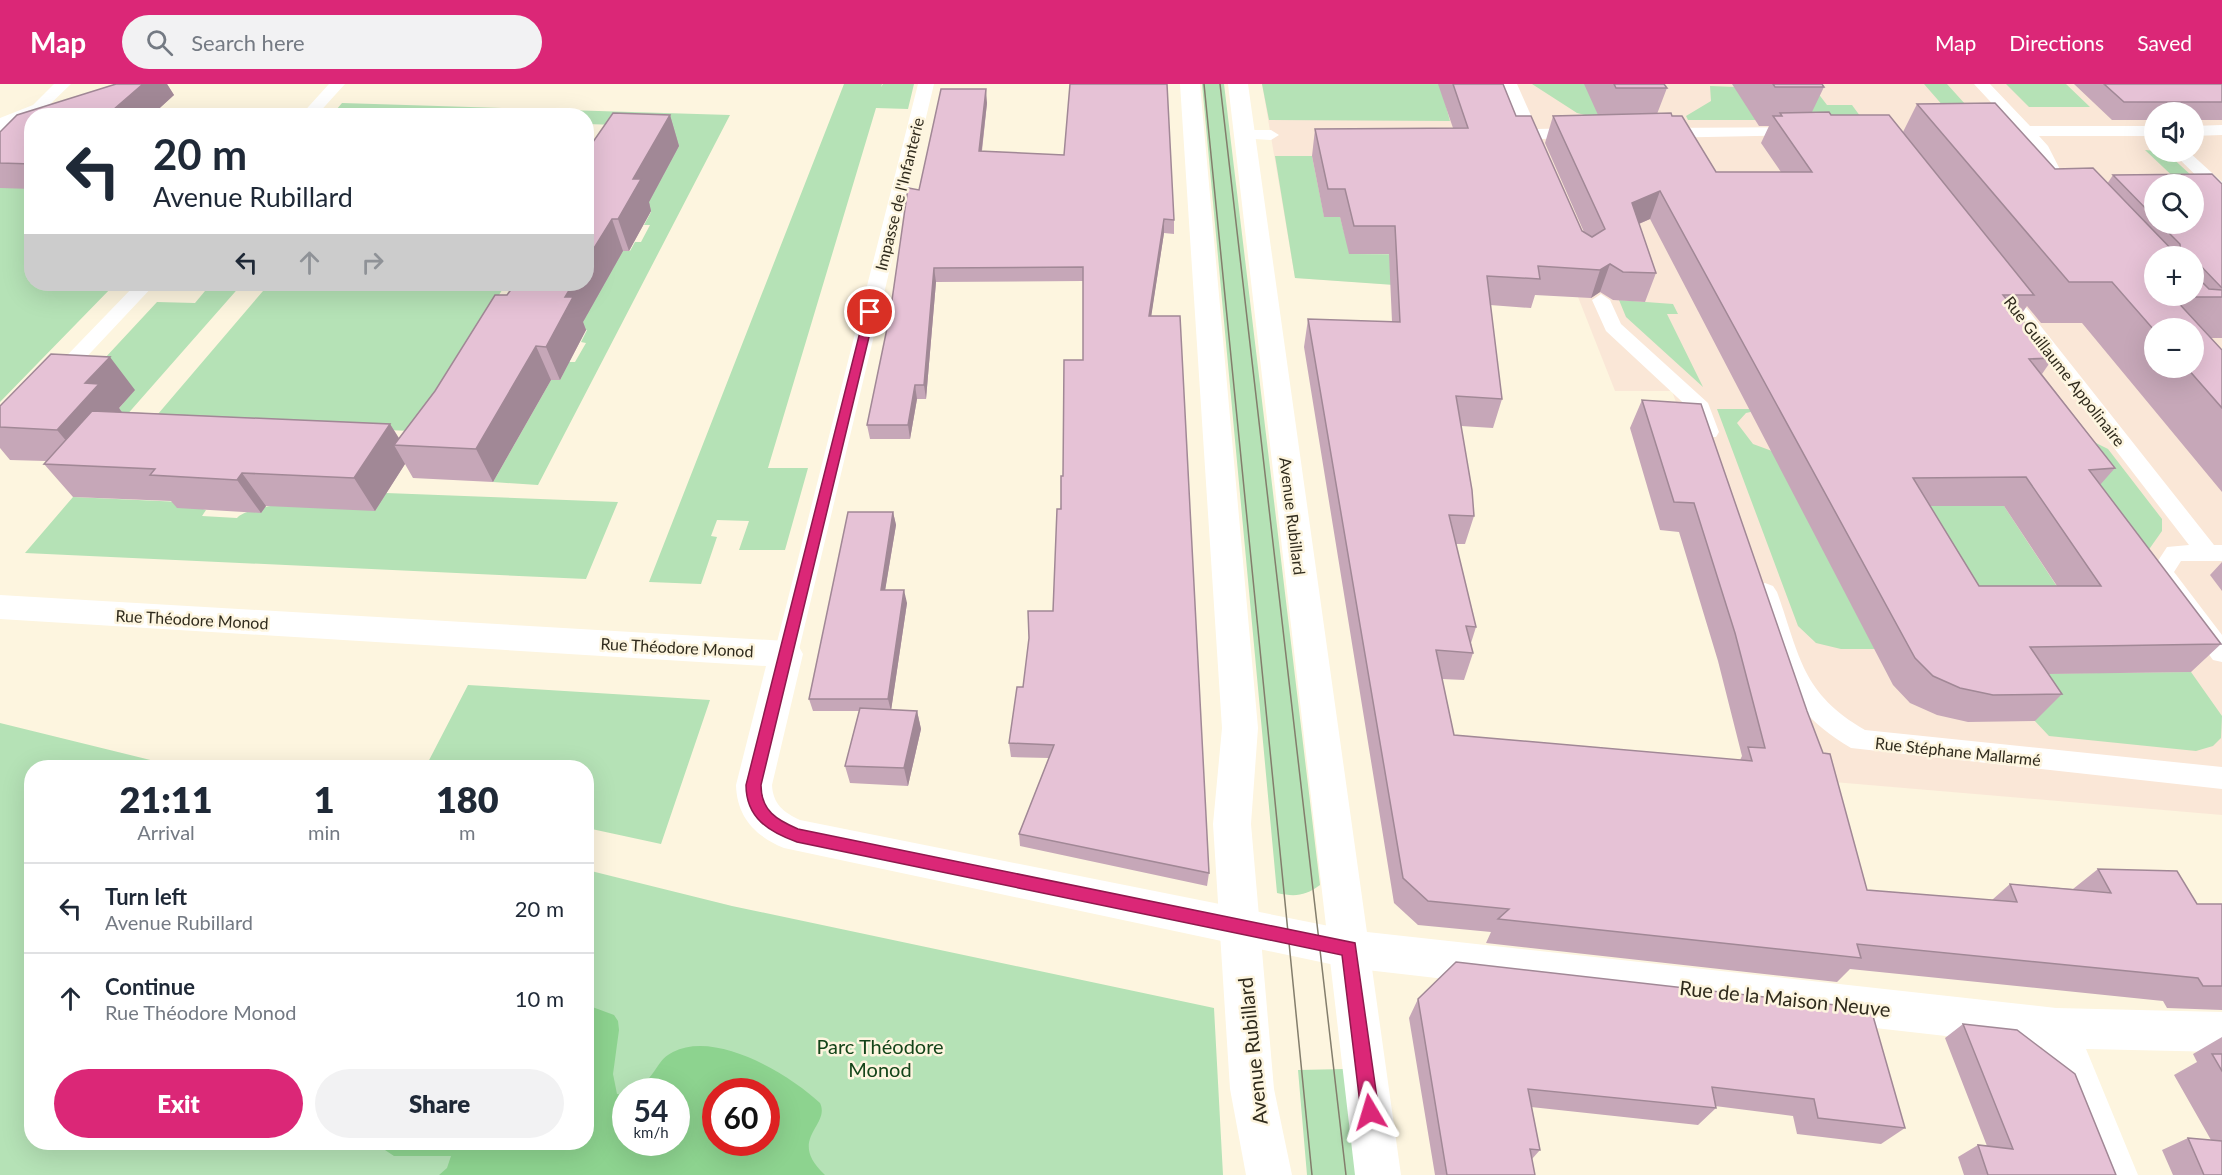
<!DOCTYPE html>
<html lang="en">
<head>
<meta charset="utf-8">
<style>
	body { margin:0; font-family:Lato,sans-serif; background:#f2f2f3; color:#1f2937; height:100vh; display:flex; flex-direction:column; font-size:22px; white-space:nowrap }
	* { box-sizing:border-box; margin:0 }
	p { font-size:20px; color:#747a83 }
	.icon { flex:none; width:33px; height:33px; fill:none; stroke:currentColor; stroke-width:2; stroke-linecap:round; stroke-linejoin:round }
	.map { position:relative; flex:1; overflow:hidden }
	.drawer { position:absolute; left:24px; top:676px; width:570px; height:390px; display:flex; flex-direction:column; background:#fff; border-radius:24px; box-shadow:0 6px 24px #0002 }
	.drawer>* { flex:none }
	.top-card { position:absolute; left:24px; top:24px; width:570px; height:183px; border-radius:24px; box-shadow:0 6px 24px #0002; background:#fff; color:#1f2937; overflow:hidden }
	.controls { position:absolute; left:2144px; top:18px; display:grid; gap:12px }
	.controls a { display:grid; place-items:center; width:60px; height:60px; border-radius:50%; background:#fff; box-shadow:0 6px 24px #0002; font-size:30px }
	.speed { position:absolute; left:612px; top:994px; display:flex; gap:12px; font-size:30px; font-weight:700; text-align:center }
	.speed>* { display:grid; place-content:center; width:78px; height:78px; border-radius:50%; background:#fff; box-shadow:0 6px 24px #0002; line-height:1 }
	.speed small { font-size:15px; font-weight:400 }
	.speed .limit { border:9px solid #d22; background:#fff; color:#111 }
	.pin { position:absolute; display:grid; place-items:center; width:51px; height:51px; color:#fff; margin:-26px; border:3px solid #fff; border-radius:50%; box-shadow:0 2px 6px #0007 }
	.me { position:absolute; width:66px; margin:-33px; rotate:353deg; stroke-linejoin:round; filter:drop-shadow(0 0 4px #0008) }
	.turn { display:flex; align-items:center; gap:21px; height:126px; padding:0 30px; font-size:27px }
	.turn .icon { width:78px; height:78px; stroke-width:2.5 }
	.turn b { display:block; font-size:42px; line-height:51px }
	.lanes { display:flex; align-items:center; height:57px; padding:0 30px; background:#0003; justify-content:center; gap:30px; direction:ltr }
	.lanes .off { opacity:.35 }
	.eta { display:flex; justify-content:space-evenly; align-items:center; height:102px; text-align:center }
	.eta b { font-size:36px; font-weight:800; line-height:42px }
	.primary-button { display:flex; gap:12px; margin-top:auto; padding:12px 30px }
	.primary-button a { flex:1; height:69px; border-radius:36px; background:#db2777; color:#fff; font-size:24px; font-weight:800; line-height:69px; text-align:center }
	.primary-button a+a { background:#f2f2f3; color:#1f2937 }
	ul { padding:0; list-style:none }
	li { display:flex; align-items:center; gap:18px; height:90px; padding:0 30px; border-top:2px solid #e0e1e3 }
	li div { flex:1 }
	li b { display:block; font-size:22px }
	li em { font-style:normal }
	header { display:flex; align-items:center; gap:36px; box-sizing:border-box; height:84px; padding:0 30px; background:#db2777; color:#fff }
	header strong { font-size:28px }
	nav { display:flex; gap:33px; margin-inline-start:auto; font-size:21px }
	.search { width:420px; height:54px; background:#f2f2f3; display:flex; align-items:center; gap:15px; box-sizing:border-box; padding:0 21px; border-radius:33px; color:#747a83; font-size:22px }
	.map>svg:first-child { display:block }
	.medical { fill:#fae7d7; fill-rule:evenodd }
	.green { fill:#b5e2b6; fill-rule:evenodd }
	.forest { fill:#8dd38f; fill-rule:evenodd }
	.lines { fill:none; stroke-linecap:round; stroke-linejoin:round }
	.lane { fill:#fff; fill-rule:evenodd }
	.street { fill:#fff; fill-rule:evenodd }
	.primary { fill:#fff; fill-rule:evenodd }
	.tram { stroke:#837d6c; stroke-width:1.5 }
	.wall { fill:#c6a7b8; fill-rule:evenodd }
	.shaded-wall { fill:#a18896 }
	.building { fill:#e6c2d6; stroke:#a18896; stroke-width:1.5; fill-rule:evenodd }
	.route { fill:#db2777; stroke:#8e194d; stroke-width:1.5 }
	.labels { text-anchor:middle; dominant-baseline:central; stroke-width:5; stroke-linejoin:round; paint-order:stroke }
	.street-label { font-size:16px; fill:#302b1d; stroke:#fdf5df }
	.near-street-label { font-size:20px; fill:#302b1d; stroke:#fdf5df }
	.near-park-label { font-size:20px; fill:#134419; stroke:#fdf5df }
</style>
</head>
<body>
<header>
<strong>Map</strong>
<div class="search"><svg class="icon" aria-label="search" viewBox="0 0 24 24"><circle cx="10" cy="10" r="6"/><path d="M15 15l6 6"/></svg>Search here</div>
<nav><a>Map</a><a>Directions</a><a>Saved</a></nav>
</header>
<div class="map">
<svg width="2222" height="1091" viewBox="0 0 2222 1091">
	<rect width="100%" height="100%" fill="#fdf5df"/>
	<path class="medical" d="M1262 0H2222V731L1810 696 1672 307H1615L1578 213 1295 194ZM2154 28H2193V68H2154ZM2154 100H2193V140H2154ZM2154 172H2193V212H2154ZM2154 244H2193V284H2154Z"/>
	<path class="green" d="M844 0H882L881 3 883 0H914L908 25 876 24 768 384H808L785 466H739L749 437 717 436 711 452 717 453 701 500 649 498Z
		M1202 0H1224L1320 801C1305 812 1295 813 1277 809Z
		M1262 0H1440L1450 37 1269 36Z
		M1532 0H1587L1605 36 1577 29Z
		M1811 0 1827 21H1852L1863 36H1802Z
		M1924 0H1947L1975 31H1951Z
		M2006 0H2066L2090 23H2029Z
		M1710 2 1736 3 1758 36H1688L1686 32 1711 17Z
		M342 19 730 31 538 401 493 398 551 296H560L569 278H575L586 259 581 258 587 246H578L586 200 622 167H630L635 158H641L650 141H644L651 128 617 41 587 40 586 32H331Z
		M2145 66 2166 68 2222 120 2193 100H2181Z
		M1275 72H1312L1324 132 1340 133 1350 170 1507 171 1522 210 1295 194Z
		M0 91 31 105 32 200H115L0 318Z
		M175 200H242L125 333H112L134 306 78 303 157 218 195 219 205 207 169 206Z
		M269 200H506L412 347 152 337Z
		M1619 216 1673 220 1678 230H1667L1703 303 1626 233Z
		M1717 325H1764L1746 329 1737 339 1753 360 1772 367 1875 565H1841L1816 559 1798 542Z
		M2069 357H2092L2108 365 2162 435V447L2126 498Z
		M386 409 618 418 586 495 25 469 73 413 181 418 206 426 202 432 237 434C250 418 360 412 386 409Z
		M1894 422H2004L2075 530H1957Z
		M2191 588 2222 632 2221 654 2213 662 2196 667 2049 652 2033 635 2020 590Z
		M468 601 710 616 661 760 587 744 586 684H425Z
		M0 639 183 684H32V1059H586L587 786 732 822 1214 924 1223 1091H0ZM626 1008H676V1059H626ZM716 1008H766V1059H716Z
		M1345 985 1357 1091H1307L1298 986Z"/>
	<path class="forest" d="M587 921 614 931 618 937 619 946 613 990 617 1010 625 1011 626 1059H676V1008H630C635 1005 641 1002 645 998 657 988 658 975 673 968 716 946 789 990 820 1019 831 1042 786 1055 825 1091H439L447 1084 451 1072H394L385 1066 382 1059H586ZM716 1008H766V1059H716Z"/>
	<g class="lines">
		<path class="lane" d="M54 0H71L43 27 0 48V34L33 21Z
			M329 0H345L316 32H300Z
			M918 0H934L798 570 795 577 786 579 777 577 774 570Z
			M1501 0H1517L1537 45 1579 44 1587 49 1579 54 1541 55 1544 62 1542 65H1530Z
			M1974 0H1990L2030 42H2154V52H2039L2048 62 2071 107 2069 111H2057L2033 64 2022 52 1983 50 1981 47 1983 44 2013 42Z
			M2222 41V51L2193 52V42Z
			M1798 43 1806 48 1804 51 1659 54 1651 49 1659 44Z
			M1244 46H1271L1279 51 1271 56 1238 54 1236 51Z
			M2172 68H2189L2222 98V112L2216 111Z
			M136 200H155L63 298H49L46 294 49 290Z
			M2002 200 2009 202 2214 461H2222V477H2181L2174 488 2222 551V578L2213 576 2150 489 2167 463 2189 461 1995 210 1993 206 1995 202Z
			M1601 210 1610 216 1621 240 1708 319 1719 348 1716 353H1702L1692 327 1606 247 1592 216Z
			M1765 499 1773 502 1777 508C1800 572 1801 609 1865 646L2222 683V705L1851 664C1779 621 1778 581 1753 508L1757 502Z"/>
		<path class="street" d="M0 511 786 557 798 561 803 570 772 701C773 720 783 728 800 736L1349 846 2056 924 2222 928V968L2086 965 2138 1091H2092L2042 963 1349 884 784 764C755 752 737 733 736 701L766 582 0 535Z"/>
		<path class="primary" d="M1180 0H1200L1258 644 1251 740 1274 1005 1292 1091H1246L1230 1005 1213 740 1222 644Z
			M1228 0H1248L1401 1091H1355Z"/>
		<path class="tram" d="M1204 0 1312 1091
			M1220 0 1346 1091"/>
	</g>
	<path class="wall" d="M116 0H167L174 11 151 32H32V105L0 104V48L17 31Z
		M1438 0H1503L1516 32 1582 147 1584 148 1545 59 1553 32 1598 31 1584 0H1664L1667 4 1657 30 1716 88H1781L1761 59 1769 42H1759L1732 0H1822L1824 3 1812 28 1831 31 1903 48 1917 20 2055 85 2107 100 2113 91 2222 100V254H2211L2222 266V408L2082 239H2041L2027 222 2020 232 2053 274 2042 290 2115 384 2100 401 2221 560 2191 588 2048 590 2062 610 2035 637 1968 638 1937 631 1910 619 1893 601 1650 135 1639 140 1656 189 1645 218 1613 216 1600 208 1591 214 1535 211 1531 224 1490 221 1502 315 1493 344 1461 342 1474 432 1465 460H1456L1476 543 1471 559 1473 569 1464 596 1442 595 1454 651 1740 676 1742 672 1718 577 1679 448 1660 446 1630 344 1642 316 1701 320 1867 806 1992 816 2010 800 2073 805 2098 785 2197 820H2222V926L2167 924 2163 917 1850 885 1837 898 1486 859 1491 848 1418 841 1394 819 1304 263 1308 235 1392 238 1389 170H1349L1340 133H1324L1312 72 1315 45 1453 44ZM2154 100 2193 140H2154ZM2154 172H2193V212ZM2154 244 2193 284H2154ZM1930 422H2004L2057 502H1979Z
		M2074 0H2222V36H2193V28H2154V36H2112Z
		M987 19 982 67 1064 71 1174 136V150L1164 149 1151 232 1209 789 1207 802 1020 762 1019 750 1049 674 1011 673 1009 659 1023 603 1053 527 1063 392 1083 276V197L936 198 926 315H917L910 355H870L867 341 919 106Z
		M670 31 679 62 649 118 651 127 629 167H623L583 238 586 246 560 296H551L493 398 413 394 405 380 375 427 266 422 261 429 177 424 171 417 73 413 44 380 46 377 10 376 0 364V322L135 306 119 324 122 328 390 340 399 354 507 211 586 200V68Z
		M893 428 896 441 885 506 907 519 891 626 917 627 921 645 908 702 850 699 845 682 859 627H813L809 615Z
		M2222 478V507L2210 491Z
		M1456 878 1905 1044 1881 1060 1797 1050 1793 1032 1715 1022 1716 1024 1698 1041 1531 1023 1540 1066 1532 1075 1535 1091H1435L1409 934 1418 915Z
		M1963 940 2116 1091H1964L1958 1073 1978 1061 1987 1062 1945 954Z
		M2222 953V1091H2173L2162 1066 2188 1054 2211 1056 2174 991 2197 978 2193 970Z"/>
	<path class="shaded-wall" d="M143 0H167L174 11 151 32H106Z
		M986 5 987 19 980 81 979 67Z
		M670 31 679 62 649 118 651 127 629 167 618 135 633 95Z
		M1660 107 1650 135 1622 147 1632 119Z
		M612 135 623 167 583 238 586 246 560 296 546 263 565 213 573 200H586V177Z
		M1164 135V149L1149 247V232Z
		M1610 180 1600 208 1591 214 1600 186Z
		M934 184 936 198 926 315 924 301Z
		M536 262 551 296 493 398 476 365Z
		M110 273 135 306 119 324 125 333 85 379 57 346 85 299Z
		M915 301 917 315 910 355 908 341Z
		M390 340 403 361H394L405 380 375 427 354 394Z
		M242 389 266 422 261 429 237 396Z
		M893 428 896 441 883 519 881 506Z
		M904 506 907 519 891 627 888 615Z
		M917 627 921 645 908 702 904 684Z"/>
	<path class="building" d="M116 0H143L106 32H32V80L0 79V48L17 31Z
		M1070 0H1167L1174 136 1164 135 1149 232H1180L1209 789 1019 750 1054 661 1009 659 1017 603H1023L1029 554 1028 527H1053L1057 425H1061V392H1063L1064 276H1083V183L934 184 924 301H915L908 341H867L890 230 908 104 919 106 941 5H986L979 67 1064 71Z
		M1453 0H1503L1516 32H1531L1582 147 1592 153 1605 145 1553 32 1671 29 1672 32H1682L1716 88H1812L1773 32H1782L1780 29 1829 28 1831 31H1889L2034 211H2003L2053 274 2029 275 2115 384 2089 386 2221 560 2030 563 2062 610 1993 611 1960 604 1933 592 1915 574 1660 107 1632 119 1656 189 1623 188 1610 180 1600 186 1538 182 1540 195 1487 192 1502 315 1456 312 1472 406 1474 432 1449 431 1476 543 1466 542 1473 569 1436 566 1454 651 1752 677 1748 663 1765 664 1735 549 1694 419 1674 418 1642 316 1701 320 1807 627 1823 669 1830 670 1867 806 2017 818 2010 800 2111 809 2098 785 2177 787 2197 820H2222V902H2203L2198 894 1857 860 1861 874 1498 835 1509 825 1428 817 1403 794 1308 235 1400 238 1395 142H1354L1345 105H1328L1315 45 1468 44ZM2026 393 2101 502H1979L1913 394Z
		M1614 0H1664L1667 4H1616Z
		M1773 0H1822L1824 3H1775Z
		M2104 0H2222V18H2124Z
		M1995 19 2055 85 2093 84 2178 172H2154V212H2193V189L2209 205 2222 206V213H2173L2222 266V324L2187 284H2193V244H2154V246L2112 198H2069L1917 20Z
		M613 29 670 31 633 95H641L618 135H612L586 177V68Z
		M2212 90 2222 100V204L2196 177H2193V172H2181L2180 160 2160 140H2193V100H2154V133L2113 91Z
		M515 200H573L565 213H573L546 263 536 262 476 365 394 361 435 307 495 211H507Z
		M51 270 110 273 85 299 99 300 57 346 0 343V322Z
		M92 327 390 340 354 394 242 389 237 396 150 391 155 385 44 380Z
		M848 428H893L881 506H904L888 615H809Z
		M860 624 917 627 904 684 845 682Z
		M1456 878 1871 925 1905 1044 1818 1034 1814 1015 1712 1003 1716 1024 1528 1005 1540 1066 1530 1065 1535 1091H1447L1418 915Z
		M1963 940 2017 946 2075 990 2116 1091H1988L1978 1061 2013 1065Z
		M2212 970H2222V987Z
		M2188 1054 2222 1057V1091H2204Z"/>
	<path class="route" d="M870 225 875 228 761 701C761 727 777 736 798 745L1355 859 1379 1028 1376 1034 1370 1037 1363 1034 1361 1028 1342 871 797 758C769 748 746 734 746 701L865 228Z"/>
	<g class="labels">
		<g class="street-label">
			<text transform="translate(899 110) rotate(-76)">Impasse de l'Infanterie</text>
			<text transform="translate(2065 287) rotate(52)">Rue Guillaume Appolinaire</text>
			<text transform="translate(1293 432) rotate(83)">Avenue Rubillard</text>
			<text transform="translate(192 535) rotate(3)">Rue Théodore Monod</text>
			<text transform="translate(677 563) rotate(3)">Rue Théodore Monod</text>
			<text transform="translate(1958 667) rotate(6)">Rue Stéphane Mallarmé</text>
		</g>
		<g class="near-street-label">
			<text transform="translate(1785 914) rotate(6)">Rue de la Maison Neuve</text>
			<text transform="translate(1252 967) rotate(-96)">Avenue Rubillard</text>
		</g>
		<g class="near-park-label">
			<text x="880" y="962">Parc Théodore<tspan x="880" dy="23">Monod</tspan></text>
		</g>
	</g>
</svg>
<div class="controls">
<a><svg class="icon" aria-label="sound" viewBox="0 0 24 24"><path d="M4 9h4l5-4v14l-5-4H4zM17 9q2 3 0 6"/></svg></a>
<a><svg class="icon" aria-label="search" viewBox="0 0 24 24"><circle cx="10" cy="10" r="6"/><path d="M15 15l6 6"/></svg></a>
<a>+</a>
<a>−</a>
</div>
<div class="speed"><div>54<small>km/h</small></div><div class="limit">60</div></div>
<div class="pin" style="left:870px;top:228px;background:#d93025"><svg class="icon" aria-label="arrive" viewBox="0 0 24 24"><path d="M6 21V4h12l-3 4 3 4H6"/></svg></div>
<svg class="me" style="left:1370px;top:1028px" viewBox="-20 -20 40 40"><path d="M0-17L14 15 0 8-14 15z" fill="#db2777" stroke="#fff" stroke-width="4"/></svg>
<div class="top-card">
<div class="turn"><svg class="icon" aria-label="left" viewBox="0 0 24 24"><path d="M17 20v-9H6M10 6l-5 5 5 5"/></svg><div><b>20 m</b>Avenue Rubillard</div></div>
<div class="lanes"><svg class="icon" aria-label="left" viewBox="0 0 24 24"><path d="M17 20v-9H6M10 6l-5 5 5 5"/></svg><svg class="icon off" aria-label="ahead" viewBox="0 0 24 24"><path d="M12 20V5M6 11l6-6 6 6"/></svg><svg class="icon off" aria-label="right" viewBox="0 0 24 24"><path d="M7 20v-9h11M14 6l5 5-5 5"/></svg></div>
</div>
<section class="drawer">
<div class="eta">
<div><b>21:11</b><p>Arrival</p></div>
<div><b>1</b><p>min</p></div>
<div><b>180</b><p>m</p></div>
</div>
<ul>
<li><svg class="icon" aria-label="left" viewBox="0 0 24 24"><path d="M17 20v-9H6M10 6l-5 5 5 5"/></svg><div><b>Turn left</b><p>Avenue Rubillard</p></div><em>20 m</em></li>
<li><svg class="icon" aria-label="ahead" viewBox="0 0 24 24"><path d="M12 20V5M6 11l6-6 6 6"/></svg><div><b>Continue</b><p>Rue Théodore Monod</p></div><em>10 m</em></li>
</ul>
<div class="primary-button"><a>Exit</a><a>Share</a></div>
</section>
</div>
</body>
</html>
